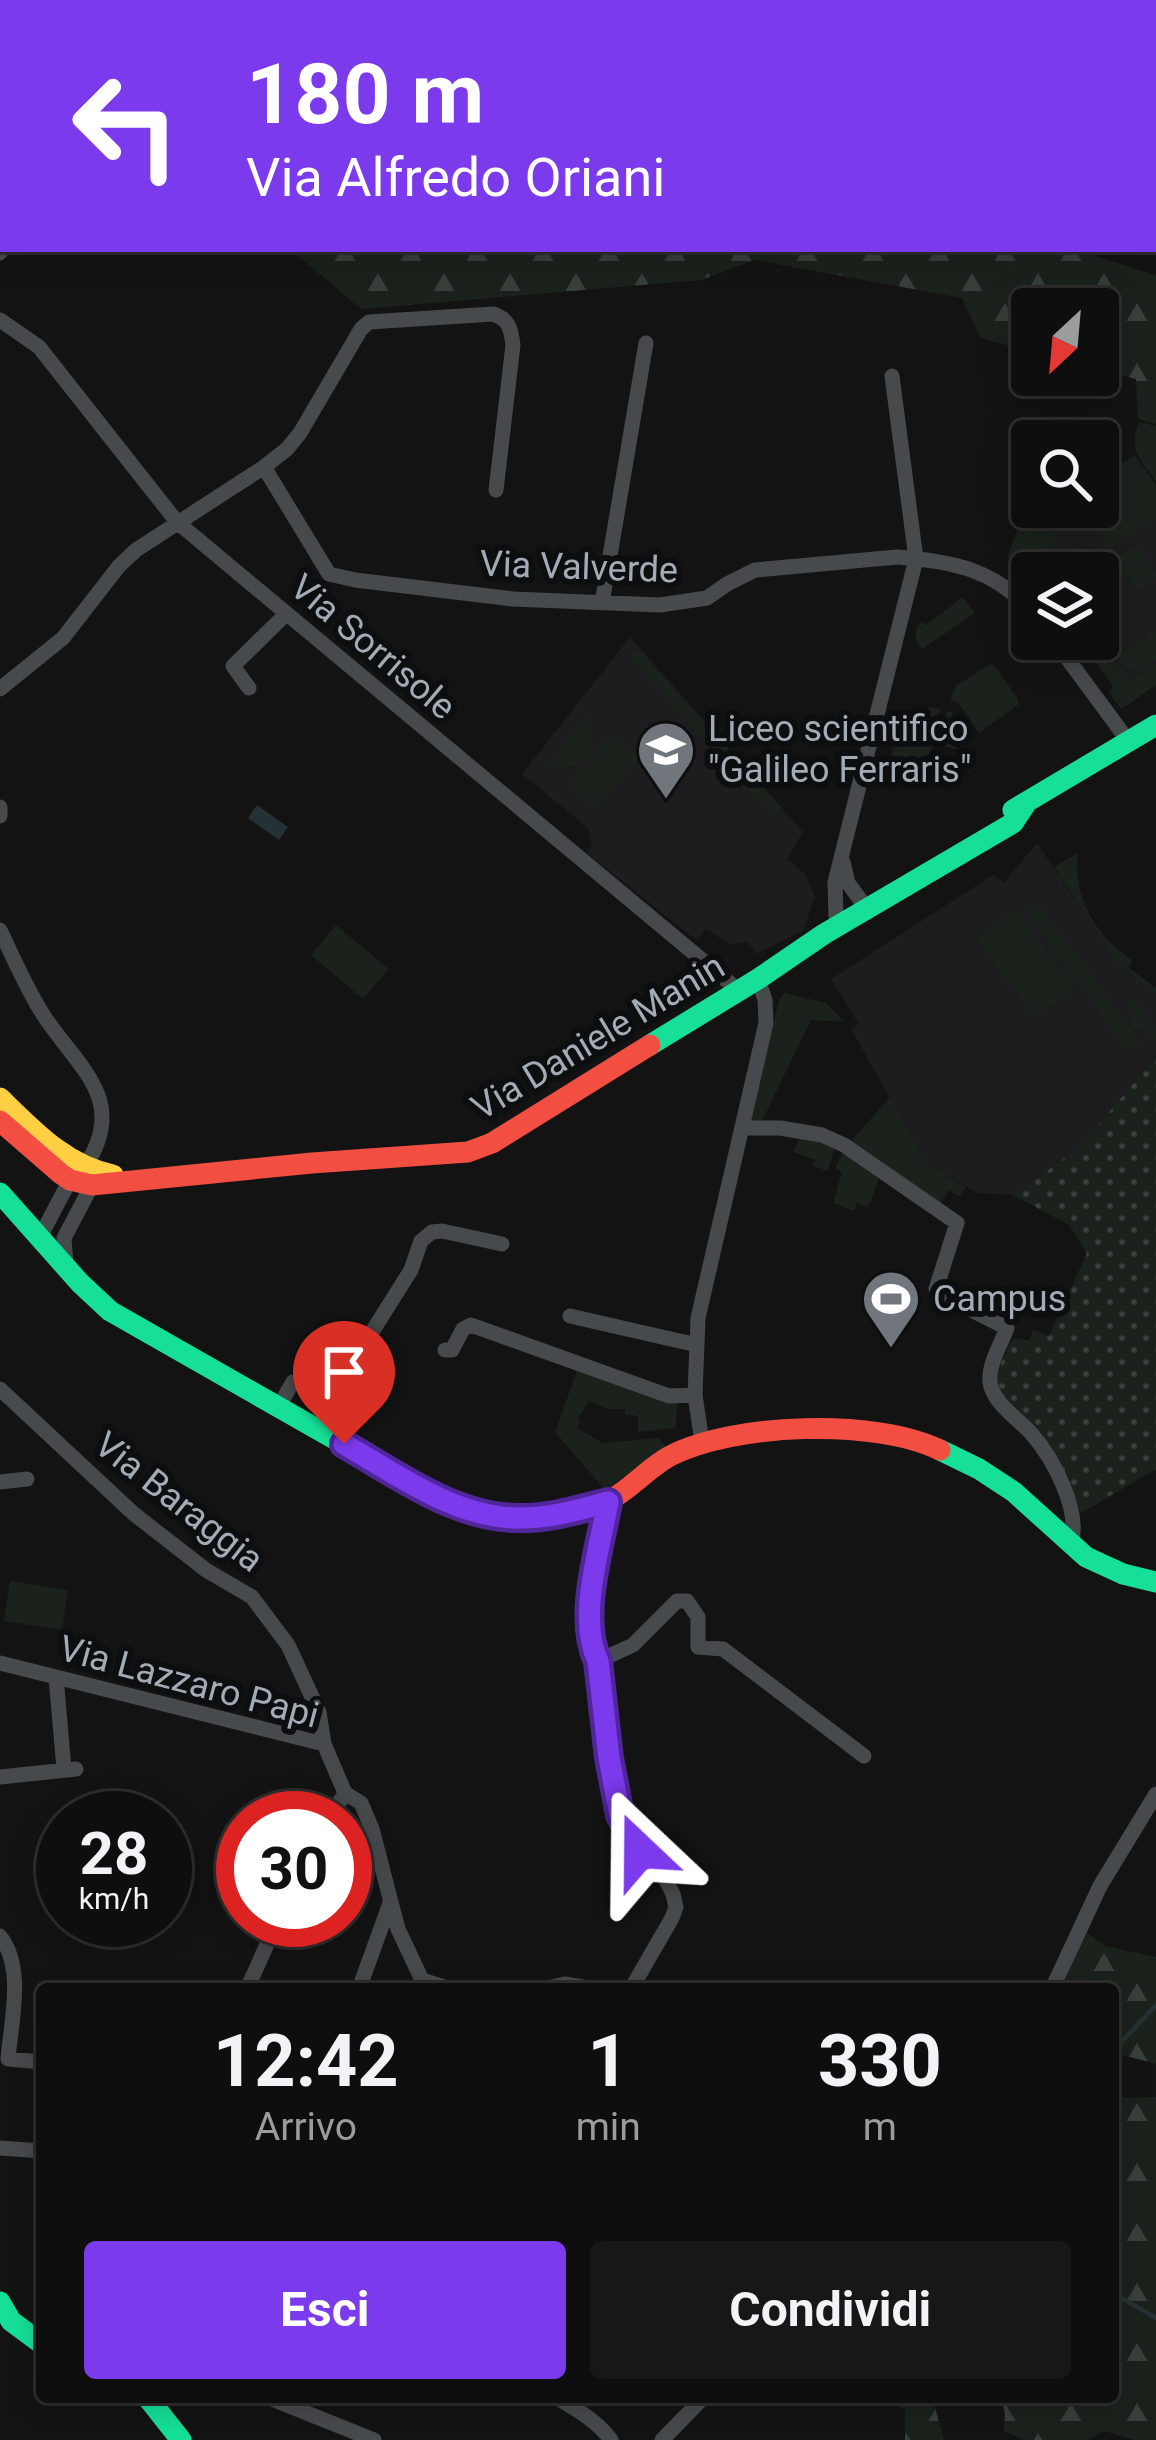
<!DOCTYPE html>
<html lang="it">
<head>
<meta charset="utf-8">
<style>
	body { margin:0; font-family:Roboto,sans-serif; background:#171717; color:#f1f3f6; height:100vh; display:flex; flex-direction:column; font-size:45px; white-space:nowrap }
	* { box-sizing:border-box; margin:0 }
	p { font-size:39px; color:#9b9c9e }
	.icon { flex:none; width:66px; height:66px; fill:none; stroke:currentColor; stroke-width:2; stroke-linecap:round; stroke-linejoin:round }
	.map { position:relative; flex:1; overflow:hidden }
	.sheet { position:absolute; left:36px; top:1983px; width:1083px; height:420px; display:flex; flex-direction:column; background:#0e0e0e; border-radius:12px; box-shadow:0 6px 30px #0003,0 0 0 3px #2e2e2e }
	.sheet>* { flex:none }
	.top-card { position:absolute; left:0px; top:0px; width:1158px; height:252px; box-shadow:0 6px 30px #0003,0 0 0 3px #2e2e2e; background:#7c3aed; color:#fff; overflow:hidden }
	.needle { width:78px; rotate:206deg }
	.fabs { position:absolute; left:1011px; top:288px; display:grid; gap:24px }
	.fabs a { display:grid; place-items:center; width:108px; height:108px; border-radius:12px; background:#0e0e0e; box-shadow:0 6px 30px #0003,0 0 0 3px #2e2e2e; font-size:60px }
	.speed { position:absolute; left:36px; top:1791px; display:flex; gap:24px; font-size:60px; font-weight:700; text-align:center }
	.speed>* { display:grid; place-content:center; width:156px; height:156px; border-radius:50%; background:#0e0e0e; box-shadow:0 6px 30px #0003,0 0 0 3px #2e2e2e; line-height:1 }
	.speed small { font-size:30px; font-weight:400 }
	.speed .limit { border:18px solid #d22; background:#fff; color:#111 }
	.pin { position:absolute; display:grid; place-items:center; width:102px; height:102px; color:#fff; margin:-123px -51px; border-radius:50% 50% 50% 0; rotate:-45deg; box-shadow:0 0 12px #0007 }
	.pin .icon { rotate:45deg }
	.me { position:absolute; width:132px; margin:-66px; rotate:337deg; stroke-linejoin:round; filter:drop-shadow(0 0 9px #0008) }
	.turn { display:flex; align-items:center; gap:42px; height:252px; padding:0 48px; font-size:54px }
	.turn .icon { width:156px; height:156px; stroke-width:2.5 }
	.turn b { display:block; font-size:84px; line-height:102px }
	.eta { display:flex; justify-content:space-evenly; align-items:center; height:204px; text-align:center }
	.eta b { font-size:72px; font-weight:700; line-height:84px }
	.cta { display:flex; gap:24px; margin-top:auto; padding:24px 48px }
	.cta a { flex:1; height:138px; border-radius:12px; background:#7c3aed; color:#fff; font-size:48px; font-weight:700; line-height:138px; text-align:center }
	.cta a+a { background:#171717; color:#f1f3f6 }
	.map>svg:first-child { display:block }
	.built { fill:#1d1d1f }
	.green { fill:#1b221b }
	.forest { fill:url(#forest-firs) }
	.park { fill:url(#park-dots) }
	.water { fill:#263136 }
	.lines { fill:none; stroke-linecap:round; stroke-linejoin:round }
	.stream { stroke:#263136; stroke-width:4.5 }
	.street { stroke:#474a4c; stroke-width:15 }
	.fast { stroke:#16e098; stroke-width:21 }
	.slow { stroke:#ffcf43; stroke-width:21 }
	.jam { stroke:#f24e42; stroke-width:21 }
	.route-casing { stroke:#51269a; stroke-width:30 }
	.route { stroke:#7c3aed; stroke-width:21 }
	.labels { text-anchor:middle; dominant-baseline:central; stroke-width:12; stroke-linejoin:round; paint-order:stroke }
	.street-label { font-size:36px; fill:#a3acb6; stroke:#0d0e0f }
	.poi-label { font-size:36px; fill:#a3acb6; stroke:#0d0e0f; text-anchor:start }
</style>
</head>
<body>
<div class="map">
<svg width="1156" height="2440" viewBox="0 0 1156 2440">
	<defs>
		<pattern id="forest-firs" width="22" height="20" patternUnits="userSpaceOnUse" patternTransform="scale(3)"><rect width="22" height="20" fill="#1b221b"/><path d="M5 1l3.5 6h-7zM16 11l3.5 6h-7z" fill="#393f3a"/></pattern>
		<pattern id="park-dots" width="8" height="8" patternUnits="userSpaceOnUse" patternTransform="scale(3)"><rect width="8" height="8" fill="#1b221b"/><path d="M2 2h.1M6 6h.1" fill="none" stroke="#393f3a" stroke-width="1.8" stroke-linecap="round"/></pattern>
	</defs>
	<rect width="100%" height="100%" fill="#131313"/>
	<path class="built" d="M158 0H494L493 3H158Z
		M1135 455 1156 485V685L1121 709 1109 692 1113 686 1087 652 1082 653 1072 639H1098V573H1032V580L1007 557 1014 540 1061 507H1098Z
		M630 637 803 832 787 859 805 874 815 896 803 931 756 954 748 942 729 944 706 929 697 941 587 853 592 846 588 828 522 774Z
		M1037 843 1120 967 1156 994V1056L1080 1147 1013 1195 978 1193 927 1164 851 1029 858 1023 831 979 993 875 1004 882Z"/>
	<path class="green" d="M1139 422 1156 426V482C1140 459 1128 451 1139 422Z
		M1135 455 1156 485V521L1154 519 1108 550 1085 516 1080 518 1068 507H1098V458L1122 464Z
		M1057 507 1062 511 1046 523 1057 539 1052 552 1057 564 1047 573H1032V580L1007 557 1020 524 1027 516 1034 524Z
		M1138 545 1156 572V578L1137 591 1115 560Z
		M963 597 975 613 922 649 915 638 917 627 922 622 926 625Z
		M1156 633V660L1140 671 1126 669 1114 649 1116 647 1121 654Z
		M638 649 783 809 774 817 630 657Z
		M1104 655 1112 659 1131 680 1156 665V685L1121 709 1109 692 1113 686 1095 661Z
		M990 664 995 666 1018 699V705L979 733 958 702 950 700 956 686Z
		M929 707 940 709 931 750 913 771 889 765 897 730 922 736Z
		M947 711 951 712 970 739 955 749 939 745Z
		M586 716C606 747 583 776 548 764Z
		M611 734 639 758 596 808 568 785Z
		M1078 853C1073 898 1095 935 1132 960L1129 968 1156 988V994L1120 967 1054 867Z
		M1039 903 1140 1042 1128 1051 1027 911Z
		M1017 910 1074 989 1034 1017 977 938Z
		M336 925 389 969 363 999 311 955Z
		M784 993 826 1003 845 1022 811 1020 760 1125 750 1122 779 1000Z
		M1136 999 1156 1027V1038L1152 1041 1142 1028 1136 1031 1129 1021 1134 1017 1126 1005Z
		M890 1097 927 1164 966 1187 959 1197 949 1190 940 1204 848 1145Z
		M802 1133 833 1146 834 1150 828 1171 813 1166 815 1160 793 1152Z
		M844 1150 881 1173 868 1208 857 1203 854 1211 833 1203 842 1172 835 1169Z
		M579 1365 677 1403 676 1428 638 1432V1416L625 1415V1409H608L589 1401 577 1419 580 1421 577 1428 603 1443 659 1438 666 1447 605 1490 555 1432Z
		M10 1581 68 1590 62 1630 4 1621Z"/>
	<path class="forest" d="M0 0H141L142 3H3V229L0 230Z
		M683 0H1140L1139 3H681Z
		M290 249H1073L1156 275V424L1138 419 1136 379 1098 369V309H1032V352L981 338 962 298 755 260 701 280 361 309Z
		M1085 1932 1105 1946 1156 1957V2064L1123 2055 1113 2057V1989H1062Z
		M1113 2090 1125 2098 1156 2097V2440H1135L1104 2431 1088 2440H1024L1004 2431 1005 2413 1001 2397H1113Z
		M868 2397H932L944 2440H905V2410L894 2404Z"/>
	<path class="park" d="M1156 1056V1469L1081 1513C1073 1484 1057 1451 1037 1428 1026 1416 1004 1402 998 1386 993 1372 1006 1354 1011 1341L1015 1338 1029 1341 1033 1330 1049 1336 1087 1253 1069 1225 1013 1195 1080 1147Z"/>
	<path class="water" d="M257 805 288 827 279 840 248 818Z"/>
	<g class="lines">
		<path class="stream" d="M1113 2051 1156 2005
			M1113 2293 1156 2318"/>
		<path class="street" d="M103 3 104 0
			M0 253 3 248
			M0 320 39 347 177 522 738 990
			M264 467 287 449 300 433 361 329 369 322 493 314C509 319 511 329 513 345L496 490
			M602 603 646 343
			M1053 639 1129 742
			M249 688 233 666 286 614
			M0 689 63 638 119 566 136 550 264 467 329 574 355 580 513 599 660 605 707 598 727 584 755 570 897 557C951 561 996 569 1032 613
			M0 807V816
			M843 862 848 883 867 909
			M840 926 836 916 835 882 916 559 892 376
			M0 930C14 959 27 990 44 1016 78 1068 130 1100 84 1168L92 1185 64 1238 66 1265
			M742 1128H780L822 1135 844 1145 957 1223 936 1289 944 1296 1007 1328C1001 1344 988 1365 990 1382 992 1402 1018 1419 1031 1433 1053 1458 1083 1513 1070 1546
			M40 1237 70 1180
			M570 1316 697 1345
			M445 1350H452L463 1329 471 1325 669 1396 695 1395
			M0 1389 134 1514 206 1570 252 1597 288 1645 319 1712 324 1744
			M279 1406 293 1382H298L322 1392 333 1389 341 1381 411 1270 421 1241 432 1232 442 1231 502 1244
			M702 1442 695 1395 698 1318 766 1023 765 1000 758 979
			M0 1482 27 1479
			M608 1502C600 1548 577 1618 598 1661L609 1758 620 1815 640 1851 666 1880 673 1894 676 1907 672 1918 631 1989
			M598 1661 633 1645 677 1601H687L698 1617V1647L723 1649 864 1756
			M0 1663 324 1744 345 1793 361 1803 372 1829 398 1929 422 1980 450 1989
			M56 1677 64 1769
			M0 1777 76 1769
			M330 1818 345 1793
			M0 1936C25 1968 11 2022 8 2059L42 2062
			M247 1989 278 1920
			M359 1989 390 1903
			M543 1989 565 1984 593 1989
			M1052 1989 1100 1886 1156 1794
			M0 2148 42 2151
			M267 2397 374 2440
			M556 2397C575 2409 598 2421 611 2440
			M662 2440 704 2397"/>
		<path class="fast" d="M1013 810 1156 725
			M650 1045 758 979 824 934 1013 823 1025 805
			M0 1193 80 1283 110 1311 410 1482 464 1509 475 1511
			M940 1450 979 1469 1014 1492 1086 1557 1123 1574 1156 1582
			M0 2302 11 2321 42 2344
			M147 2397 181 2440"/>
		<path class="slow" d="M0 1098C33 1130 66 1166 113 1175"/>
		<path class="jam" d="M0 1121 61 1174 70 1180 92 1185 312 1163 468 1152 492 1143 650 1045
			M475 1511C487 1514 499 1518 511 1519 537 1521 588 1513 610 1500 632 1488 648 1468 670 1456 734 1423 875 1418 940 1450"/>
	</g>
	<g class="lines">
		<defs>
			<path id="route" d="M344 1444C396 1474 454 1517 516 1518 548 1519 578 1510 608 1502 600 1548 577 1618 598 1661L609 1758 620 1815 640 1851"/>
		</defs>
		<use href="#route" class="route-casing"/>
		<use href="#route" class="route"/>
	</g>
	<defs>
		<symbol id="school-pin" viewBox="-11 -11 22 30"><path d="M0 17L-7.5 6A9.5 9.5 0 1 1 7.5 6Z" fill="#71767d" stroke="#0d0e0f"/><path d="M0-5L7-2L0 1L-7-2ZM-4 1L0 2.5L4 1V4Q0 6-4 4Z" fill="#fff"/></symbol>
		<symbol id="stadium-pin" viewBox="-11 -11 22 30"><path d="M0 17L-7.5 6A9.5 9.5 0 1 1 7.5 6Z" fill="#71767d" stroke="#0d0e0f"/><path d="M0-5a6.5 5 0 1 0 0 10a6.5 5 0 1 0 0-10ZM-3.5-1.8h7v3.6h-7Z" fill="#fff"/></symbol>
	</defs>
	<g fill-rule="evenodd">
		<use href="#school-pin" x="633" y="717" width="66" height="90"/>
		<use href="#stadium-pin" x="858" y="1266" width="66" height="90"/>
	</g>
	<g class="labels">
		<g class="street-label">
			<text transform="translate(579 567) rotate(2)">Via Valverde</text>
			<text transform="translate(373 647) rotate(40)">Via Sorrisole</text>
			<text transform="translate(598 1037) rotate(-31)">Via Daniele Manin</text>
			<text transform="translate(179 1502) rotate(38)">Via Baraggia</text>
			<text transform="translate(189 1682) rotate(15)">Via Lazzaro Papi</text>
		</g>
		<g class="poi-label">
			<text x="708" y="729">Liceo scientifico<tspan x="708" dy="41">"Galileo Ferraris"</tspan></text>
			<text x="933" y="1299">Campus</text>
		</g>
	</g>
</svg>
<div class="fabs">
<a><svg class="needle" viewBox="-14 -14 28 28"><path d="M0-13l5 13h-10z" fill="#e53935"/><path d="M0 13l5-13h-10z" fill="#9b9c9e"/></svg></a>
<a><svg class="icon" aria-label="search" viewBox="0 0 24 24"><circle cx="10" cy="10" r="6"/><path d="M15 15l6 6"/></svg></a>
<a><svg class="icon" aria-label="layers" viewBox="0 0 24 24"><path d="M12 4l9 5-9 5-9-5zM3 14l9 5 9-5"/></svg></a>
</div>
<div class="speed"><div>28<small>km/h</small></div><div class="limit">30</div></div>
<div class="pin" style="left:344px;top:1444px;background:#d93025"><svg class="icon" aria-label="arrive" viewBox="0 0 24 24"><path d="M6 21V4h12l-3 4 3 4H6"/></svg></div>
<svg class="me" style="left:640px;top:1851px" viewBox="-20 -20 40 40"><path d="M0-17L14 15 0 8-14 15z" fill="#7c3aed" stroke="#fff" stroke-width="4"/></svg>
<div class="top-card">
<div class="turn"><svg class="icon" aria-label="left" viewBox="0 0 24 24"><path d="M17 20v-9H6M10 6l-5 5 5 5"/></svg><div><b>180 m</b>Via Alfredo Oriani</div></div>
</div>
<section class="sheet">
<div class="eta">
<div><b>12:42</b><p>Arrivo</p></div>
<div><b>1</b><p>min</p></div>
<div><b>330</b><p>m</p></div>
</div>
<div class="cta"><a>Esci</a><a>Condividi</a></div>
</section>
</div>
</body>
</html>
